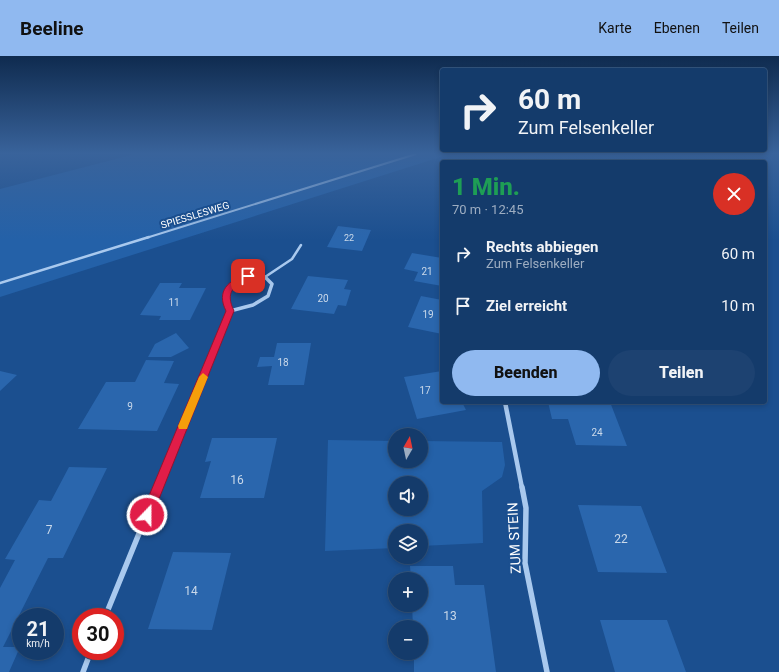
<!DOCTYPE html>
<html lang="de">
<head>
<meta charset="utf-8">
<style>
	body { margin:0; font-family:Roboto,sans-serif; background:#1d4271; color:#f1f3f6; height:100vh; display:flex; flex-direction:column; font-size:15px; white-space:nowrap }
	* { box-sizing:border-box; margin:0 }
	p { font-size:13px; color:#9dadc1 }
	.icon { flex:none; width:22px; height:22px; fill:none; stroke:currentColor; stroke-width:2; stroke-linecap:round; stroke-linejoin:round }
	.map { position:relative; flex:1; overflow:hidden }
	.panel { position:absolute; left:440px; top:104px; width:327px; height:244px; display:flex; flex-direction:column; background:#143b6b; border-radius:4px; box-shadow:0 2px 6px #0003,0 0 0 1px #33557e }
	.panel>* { flex:none }
	.guide { position:absolute; left:440px; top:12px; width:327px; height:84px; border-radius:4px; box-shadow:0 2px 6px #0003,0 0 0 1px #33557e; background:#143b6b; color:#f1f3f6; overflow:hidden }
	.needle { width:26px; rotate:9deg }
	.fabs { position:absolute; left:388px; top:372px; display:grid; gap:8px }
	.fabs a { display:grid; place-items:center; width:40px; height:40px; border-radius:50%; background:#143b6b; box-shadow:0 2px 6px #0003,0 0 0 1px #33557e; font-size:20px }
	.speed { position:absolute; left:12px; top:552px; display:flex; gap:8px; font-size:20px; font-weight:700; text-align:center }
	.speed>* { display:grid; place-content:center; width:52px; height:52px; border-radius:50%; background:#143b6b; box-shadow:0 2px 6px #0003,0 0 0 1px #33557e; line-height:1 }
	.speed small { font-size:10px; font-weight:400 }
	.speed .limit { border:6px solid #d22; background:#fff; color:#111 }
	.pin { position:absolute; display:grid; place-items:center; width:34px; height:34px; color:#fff; margin:-17px; border-radius:8px; box-shadow:0 2px 6px #0006 }
	.me { position:absolute; width:44px; margin:-22px; rotate:22deg; stroke-linejoin:round; filter:drop-shadow(0 0 3px #0008) }
	.turn { display:flex; align-items:center; gap:14px; height:84px; padding:0 12px; font-size:18px }
	.turn .icon { width:52px; height:52px; stroke-width:2.5 }
	.turn b { display:block; font-size:28px; line-height:34px }
	.round { display:grid; place-items:center; flex:none; width:42px; height:42px; border-radius:21px; background:#1d4271 }
	.headline { display:flex; align-items:center; justify-content:space-between; height:68px; padding:0 12px }
	h1 { font-size:24px; font-weight:800; line-height:30px; color:#1e9e55 }
	.cta { display:flex; gap:8px; margin-top:auto; padding:8px 12px }
	.cta a { flex:1; height:46px; border-radius:24px; background:#90b9f0; color:#111; font-size:16px; font-weight:800; line-height:46px; text-align:center }
	.cta a+a { background:#1d4271; color:#f1f3f6 }
	ul { padding:0; list-style:none }
	li { display:flex; align-items:center; gap:12px; height:52px; padding:0 12px }
	li div { flex:1 }
	li b { display:block; font-size:15px }
	li em { font-style:normal }
	header { display:flex; align-items:center; gap:24px; box-sizing:border-box; height:56px; padding:0 20px; background:#90b9f0; color:#111 }
	header strong { font-size:19px }
	nav { display:flex; gap:22px; margin-inline-start:auto; font-size:14px }
	.map>svg:first-child { display:block }
	.green { fill:#2461a8; fill-rule:evenodd }
	.building { fill:#2a66ad }
	.lines { fill:none; stroke-linecap:round; stroke-linejoin:round }
	.lane-far1 { stroke:#a9c9ee; stroke-width:2 }
	.lane { stroke:#a9c9ee; stroke-width:2.5 }
	.street-far2 { stroke:#a9c9ee; stroke-width:3.5 }
	.street-far1 { stroke:#a9c9ee; stroke-width:4.5 }
	.street { stroke:#a9c9ee; stroke-width:5.5 }
	.route { fill:#e11d48; stroke:#92132f }
	.slow { fill:#f59e0b }
	.labels { text-anchor:middle; dominant-baseline:central; stroke-width:4; stroke-linejoin:round; paint-order:stroke }
	.far-number-label { font-size:9px; fill:#cad9ea }
	.far-street-label { font-size:10px; fill:#fff; stroke:#1b4f8f }
	.number-label { font-size:10px; fill:#cad9ea }
	.near-number-label { font-size:12px; fill:#cad9ea }
	.near-street-label { font-size:14px; fill:#fff; stroke:#1b4f8f }
</style>
</head>
<body>
<header>
<strong>Beeline</strong>
<nav><a>Karte</a><a>Ebenen</a><a>Teilen</a></nav>
</header>
<div class="map">
<svg width="779" height="616" viewBox="0 0 779 616">
	<rect width="100%" height="100%" fill="#1b4f8f"/>
	<path class="green" d="M135 98H450L0 241V133Z
		M328 384 395 385V405H421V385L502 386 505 409 502 421 482 435 483 487 421 490V475H395V492L325 495ZM395 427H421V453H395Z"/>
	<path class="building" d="M338 170 371 174 362 195 327 191Z
		M412 197 442 202V230L414 225 418 216 404 213Z
		M308 220 348 224 344 233 351 234 346 250 338 249 334 258 291 253Z
		M160 227H182L179 232H206L190 264H159L161 260 140 259Z
		M421 240 442 244V278L408 271Z
		M176 277 189 292 171 301H148L155 288Z
		M277 287H311L304 329H268L272 310 257 311 260 301H274Z
		M146 304 174 305 164 327 179 328 157 375 78 373 106 326H135Z
		M0 315 17 319 0 335Z
		M442 315V346H462L466 354 417 363 404 321Z
		M548 346H610L627 390 576 389 568 363H552Z
		M212 382H277L264 442H200L211 405 205 406Z
		M69 411 107 412 63 502H48L3 591H20L9 616H0V532L15 504 5 503 39 444 51 445Z
		M578 449 641 450 667 517 598 516Z
		M173 496 231 497 212 574 148 573Z
		M410 510H453L455 529H484L496 616H414V597H421V571H413L412 549H421V523H411Z
		M600 564H667L686 616H615Z"/>
	<g class="lines">
		<path class="lane-far1" d="M146 182 416 98"/>
		<path class="lane" d="M265 221 292 203 301 189
			M0 227 149 181"/>
		<path class="street-far2" d="M265 221 272 228 268 240 253 249 230 255C220 226 241 221 265 221Z
			M216 290 230 255"/>
		<path class="street-far1" d="M505 346 522 432
			M158 432 216 289"/>
		<path class="street" d="M522 431 526 452 525 507 547 616
			M105 561 158 431
			M83 616 91 595"/>
	</g>
	<linearGradient id="sky" x2="0" y2="1"><stop stop-color="#0f2b4f"/><stop offset="0.53" stop-color="#39639b"/><stop offset="1" stop-color="#39639b" stop-opacity="0"/></linearGradient>
	<rect width="779" height="184" fill="url(#sky)"/>
	<path class="route" d="M248 218 250 219V222C233 230 225 236 234 255L151 463 147 465 143 463 141 459 226 255C216 235 228 224 248 218Z"/>
	<path class="slow" d="M203 317 208 321 188 370 187 373H179L178 370 199 321Z"/>
	<g class="labels">
		<g class="far-number-label">
			<text x="349" y="182">22</text>
		</g>
		<g class="far-street-label">
			<text transform="translate(195 159) rotate(-17)">SPIESSLESWEG</text>
		</g>
		<g class="number-label">
			<text x="427" y="215">21</text>
			<text x="323" y="242">20</text>
			<text x="174" y="246">11</text>
			<text x="428" y="258">19</text>
			<text x="283" y="306">18</text>
			<text x="425" y="334">17</text>
			<text x="130" y="350">9</text>
			<text x="597" y="376">24</text>
		</g>
		<g class="near-number-label">
			<text x="237" y="424">16</text>
			<text x="49" y="474">7</text>
			<text x="621" y="483">22</text>
			<text x="191" y="535">14</text>
			<text x="450" y="560">13</text>
		</g>
		<g class="near-street-label">
			<text transform="translate(514 482) rotate(-93)">ZUM STEIN</text>
		</g>
	</g>
</svg>
<div class="fabs">
<a><svg class="needle" viewBox="-14 -14 28 28"><path d="M0-13l5 13h-10z" fill="#e53935"/><path d="M0 13l5-13h-10z" fill="#9dadc1"/></svg></a>
<a><svg class="icon" aria-label="sound" viewBox="0 0 24 24"><path d="M4 9h4l5-4v14l-5-4H4zM17 9q2 3 0 6"/></svg></a>
<a><svg class="icon" aria-label="layers" viewBox="0 0 24 24"><path d="M12 4l9 5-9 5-9-5zM3 14l9 5 9-5"/></svg></a>
<a>+</a>
<a>−</a>
</div>
<div class="speed"><div>21<small>km/h</small></div><div class="limit">30</div></div>
<div class="pin" style="left:248px;top:220px;background:#d93025"><svg class="icon" aria-label="arrive" viewBox="0 0 24 24"><path d="M6 21V4h12l-3 4 3 4H6"/></svg></div>
<svg class="me" style="left:147px;top:459px" viewBox="-20 -20 40 40"><circle r="17" fill="#e11d48" stroke="#fff" stroke-width="3"/><path d="M0-11L8 9 0 5-8 9z" fill="#fff"/></svg>
<div class="guide">
<div class="turn"><svg class="icon" aria-label="right" viewBox="0 0 24 24"><path d="M7 20v-9h11M14 6l5 5-5 5"/></svg><div><b>60 m</b>Zum Felsenkeller</div></div>
</div>
<section class="panel">
<div class="headline"><div><h1>1 Min.</h1><p>70 m · 12:45</p></div><a class="round" style="background:#d93025;color:#fff"><svg class="icon" aria-label="close" viewBox="0 0 24 24"><path d="M6 6l12 12M18 6L6 18"/></svg></a></div>
<ul>
<li><svg class="icon" aria-label="right" viewBox="0 0 24 24"><path d="M7 20v-9h11M14 6l5 5-5 5"/></svg><div><b>Rechts abbiegen</b><p>Zum Felsenkeller</p></div><em>60 m</em></li>
<li><svg class="icon" aria-label="arrive" viewBox="0 0 24 24"><path d="M6 21V4h12l-3 4 3 4H6"/></svg><div><b>Ziel erreicht</b></div><em>10 m</em></li>
</ul>
<div class="cta"><a>Beenden</a><a>Teilen</a></div>
</section>
</div>
</body>
</html>
